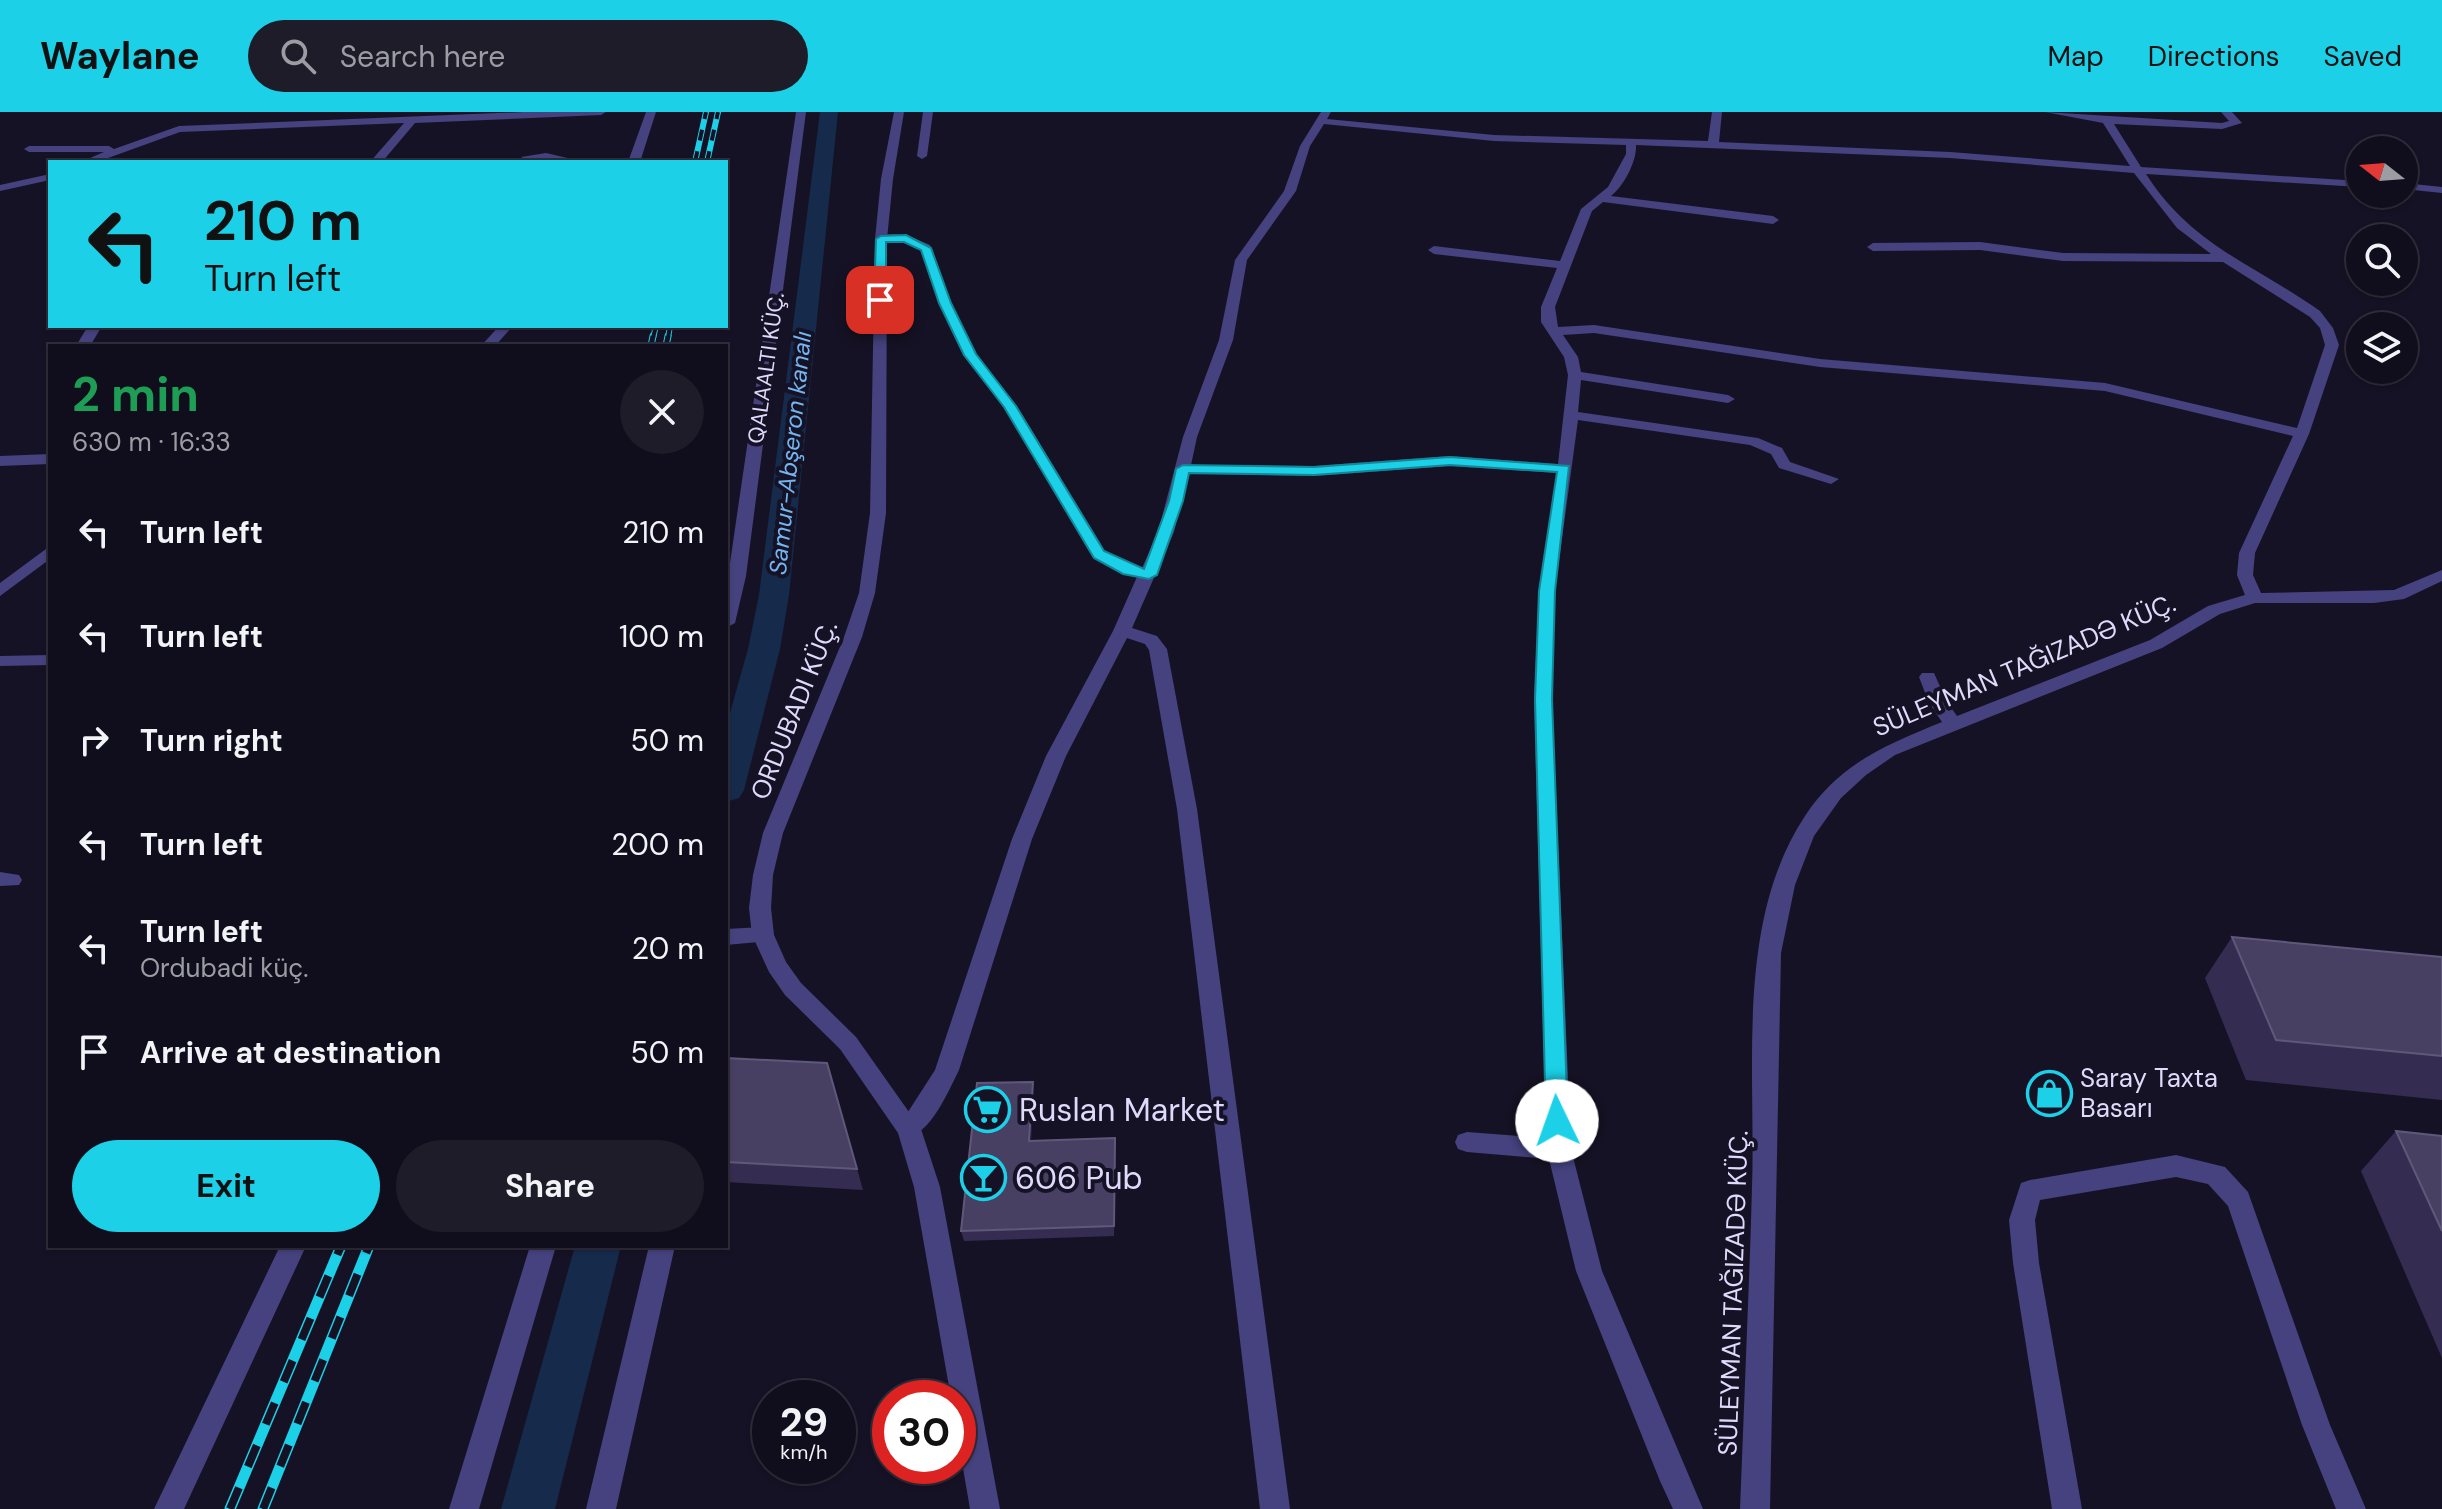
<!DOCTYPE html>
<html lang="en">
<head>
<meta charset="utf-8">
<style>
	body { margin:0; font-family:"DM Sans",sans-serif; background:#1e1c29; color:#f1f3f6; height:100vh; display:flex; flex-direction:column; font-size:30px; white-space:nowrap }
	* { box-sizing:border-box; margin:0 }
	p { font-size:26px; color:#9c9ca3 }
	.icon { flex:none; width:44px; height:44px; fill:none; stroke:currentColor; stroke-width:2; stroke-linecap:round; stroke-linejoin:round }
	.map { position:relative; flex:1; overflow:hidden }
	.drawer { position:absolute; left:48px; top:232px; width:680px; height:904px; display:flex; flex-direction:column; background:#100e1c; border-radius:0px; box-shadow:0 2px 6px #0004,0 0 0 2px #302e3b }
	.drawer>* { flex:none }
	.guide { position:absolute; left:48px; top:48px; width:680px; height:168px; border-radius:0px; box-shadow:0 2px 6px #0004,0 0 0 2px #302e3b; background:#1bd0e7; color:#111; overflow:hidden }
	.needle { width:52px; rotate:287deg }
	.tools { position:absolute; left:2346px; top:24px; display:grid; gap:16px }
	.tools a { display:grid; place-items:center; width:72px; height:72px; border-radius:50%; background:#100e1c; box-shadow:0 2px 6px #0004,0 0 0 2px #302e3b; font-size:40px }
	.speed { position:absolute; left:752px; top:1268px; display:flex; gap:16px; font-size:40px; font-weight:700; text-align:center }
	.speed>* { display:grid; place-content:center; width:104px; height:104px; border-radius:50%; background:#100e1c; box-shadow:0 2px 6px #0004,0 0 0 2px #302e3b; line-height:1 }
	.speed small { font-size:20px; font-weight:400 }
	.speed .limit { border:12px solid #d22; background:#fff; color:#111 }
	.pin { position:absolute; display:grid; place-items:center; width:68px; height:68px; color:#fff; margin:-34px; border-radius:16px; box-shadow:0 4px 12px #0006 }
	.me { position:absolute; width:88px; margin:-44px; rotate:357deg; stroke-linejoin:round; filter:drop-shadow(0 0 6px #0008) }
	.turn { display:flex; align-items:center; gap:28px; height:168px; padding:0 24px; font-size:36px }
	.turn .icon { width:104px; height:104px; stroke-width:2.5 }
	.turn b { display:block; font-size:56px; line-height:68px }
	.round { display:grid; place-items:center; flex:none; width:84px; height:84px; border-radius:42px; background:#1e1c29 }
	.summary { display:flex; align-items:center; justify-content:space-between; height:136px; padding:0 24px }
	h1 { font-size:48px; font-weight:700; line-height:60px; color:#1e9e55 }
	.primary-button { display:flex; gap:16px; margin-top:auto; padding:16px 24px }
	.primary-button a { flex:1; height:92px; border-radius:48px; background:#1bd0e7; color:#111; font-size:32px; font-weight:700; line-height:92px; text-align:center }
	.primary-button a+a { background:#1e1c29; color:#f1f3f6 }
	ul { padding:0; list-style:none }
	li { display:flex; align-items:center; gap:24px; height:104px; padding:0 24px }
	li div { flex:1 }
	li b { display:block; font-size:30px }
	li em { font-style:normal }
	header { display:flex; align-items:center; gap:48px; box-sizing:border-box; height:112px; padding:0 40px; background:#1bd0e7; color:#111 }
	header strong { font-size:38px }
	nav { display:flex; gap:44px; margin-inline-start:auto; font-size:28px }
	.search { width:560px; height:72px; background:#1e1c29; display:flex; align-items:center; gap:20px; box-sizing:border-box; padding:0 28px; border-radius:44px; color:#9c9ca3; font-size:30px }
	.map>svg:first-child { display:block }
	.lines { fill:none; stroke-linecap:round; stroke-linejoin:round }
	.canal { fill:#162a4b; fill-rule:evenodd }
	.service { fill:#45427f; fill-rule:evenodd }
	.minor { fill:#45427f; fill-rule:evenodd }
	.tertiary { fill:#45427f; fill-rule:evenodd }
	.rail-far2-casing { stroke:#1bd0e7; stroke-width:6 }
	.rail-far1-casing { stroke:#1bd0e7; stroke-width:7 }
	.rail-casing { stroke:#1bd0e7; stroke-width:11 }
	.rail-far2 { stroke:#161225; stroke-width:4; stroke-dasharray:11; stroke-linecap:butt }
	.rail-far1 { stroke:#161225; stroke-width:5; stroke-dasharray:14; stroke-linecap:butt }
	.rail { stroke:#161225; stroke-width:8; stroke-dasharray:23; stroke-linecap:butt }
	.wall { fill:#352d51 }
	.shaded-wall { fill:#211a38 }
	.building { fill:#474063; stroke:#5f587b; stroke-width:2 }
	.route { fill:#1bd0e7; stroke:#128796; stroke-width:2 }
	.labels { text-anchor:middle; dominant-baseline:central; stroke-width:8; stroke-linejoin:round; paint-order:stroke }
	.far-street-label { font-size:22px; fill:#dfdafb; stroke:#161225 }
	.far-water-label { font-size:24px; font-style:italic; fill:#73b5f0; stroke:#161225 }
	.street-label { font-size:26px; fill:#dfdafb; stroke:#161225 }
	.poi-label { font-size:26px; fill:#dfdafb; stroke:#161225; text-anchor:start }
	.near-poi-label { font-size:32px; fill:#dfdafb; stroke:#161225; text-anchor:start }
</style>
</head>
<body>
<header>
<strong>Waylane</strong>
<div class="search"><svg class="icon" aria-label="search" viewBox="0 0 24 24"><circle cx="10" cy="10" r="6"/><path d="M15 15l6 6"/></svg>Search here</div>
<nav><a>Map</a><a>Directions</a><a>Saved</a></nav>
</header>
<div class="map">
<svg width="2442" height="1397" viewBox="0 0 2442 1397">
	<rect width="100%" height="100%" fill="#161225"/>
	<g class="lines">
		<path class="canal" d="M820 0H838L789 483 780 537 744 678 739 686 726 690V615L748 537 759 483Z
			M575 1134H621L555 1397H501Z"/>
		<path class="service" d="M2176 1043 2225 1055 2248 1080 2330 1313 2366 1397H2336L2302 1313 2228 1094 2208 1072 2176 1065 2040 1088 2035 1108 2039 1151 2082 1397H2052L2013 1151 2009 1108 2021 1071 2030 1068Z"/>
		<path class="minor" d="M524 0H606L601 3 415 11 382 50H370L404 11 180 20 97 50H81L104 40H29L24 37 29 34H109L114 37 179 14Z
			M646 0H656L640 50H628Z
			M796 0H806L746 464 735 511 726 516V478Z
			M923 0H933L927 44 922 47 917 44Z
			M1321 0H1331L1327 7 1494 23 1708 29 1712 0H1722L1719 30 1950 40 2130 54 2103 11 2045 0 2222 11 2229 9 2221 0H2232L2242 11 2222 17 2114 12 2141 55 2360 69V75L2146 62C2192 134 2254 152 2320 199L2333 216 2339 233 2309 322 2255 441 2253 463 2261 481 2394 478 2442 458V469L2404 487 2374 491H2255L2220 502 2162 536 1895 643 1866 663 1841 686 1814 724 1795 773 1781 841 1770 1397H1740C1744 1290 1749 1183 1752 1076 1756 956 1735 810 1805 704 1840 651 1886 633 1942 610L1929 591 1919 565 1922 561H1934L1947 590 1957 604 2150 528 2208 494 2245 483 2237 463 2239 441 2293 324 2105 279 1820 255 1594 221 1563 223 1578 245 1581 260 1728 283 1735 287 1728 291 1581 268 1578 300 1758 326 1782 336 1790 350 1839 367 1831 372 1779 356 1771 342 1750 333 1578 308 1555 479 1552 587 1571 1037 1602 1159 1703 1397H1673L1660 1369 1576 1159 1549 1047 1467 1040 1458 1037 1455 1030 1458 1023 1467 1020 1546 1026 1534 587 1539 479 1557 361 1450 354 1314 364 1188 362 1174 420 1132 516 1157 524 1167 537 1197 697 1290 1397H1260L1177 697 1149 538 1145 532 1127 526 1066 644 1032 727 959 958C949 978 926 1033 900 1024L897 1017 935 958 1012 727 1046 644 1113 519 1137 465 1122 462 1091 442 1004 295 963 243 939 191 921 138 904 130 881 131 875 127C893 116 913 125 930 133L951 191 976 242 1017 294 1105 439 1142 456 1158 420 1183 325 1219 228 1235 148 1284 79 1300 34ZM1324 12 1494 29 1626 33V42L1608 75 1581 97 1560 149 1434 134 1428 138 1434 142 1557 156 1541 195V210L1564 245 1568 263 1558 352 1450 344 1314 354 1191 353 1197 325 1233 228 1247 148 1296 79 1310 34ZM1636 33 1950 46 2134 61 2177 116 2211 142 2063 141 1980 130 1873 131 1867 135 1873 139 1980 138 2063 149 2223 150 2310 205 2320 216 2325 233 2297 316 2105 271 1820 247 1594 213 1558 215 1555 195 1592 99 1603 90 1773 112 1779 108 1773 104 1611 84C1624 74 1637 49 1636 33Z
			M546 41 585 50 526 48 521 45Z
			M50 62V68L0 79V73Z
			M2404 71 2442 75V81L2404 77Z
			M88 214H102L90 234H76Z
			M499 214H513L495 234H481Z
			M50 342V352L0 354V344Z
			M50 434V447L0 484V471Z
			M50 543V553L0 554V544Z
			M0 760 19 763 22 768 19 773 0 774Z
			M763 815 771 817 774 823 771 829 726 833V817Z
			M280 1134H306L184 1397H154Z
			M530 1134H556L479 1397H449Z
			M649 1134H675L616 1397H586Z"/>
		<path class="tertiary" d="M894 0H904L893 67 887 127 886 401 875 481 862 525 783 721 773 763 771 796 774 823 786 850 801 871 856 925 921 1017 940 1075 1000 1397H970L958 1327V1286H951L914 1075 898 1021 840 937 785 883 769 860 752 823 749 796 753 763 763 721 844 525 859 481 870 401 875 127 881 67Z"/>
		<defs>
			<path id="rail-far2" d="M695 50 706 0
				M707 50 718 0
				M653 226 656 214
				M668 226 670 214"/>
			<path id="rail-far1" d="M651 234 653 224
				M666 234 668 224"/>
			<path id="rail" d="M230 1397 341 1134
				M263 1397 369 1134"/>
		</defs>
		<use href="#rail-far2" class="rail-far2-casing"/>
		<use href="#rail-far1" class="rail-far1-casing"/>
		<use href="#rail" class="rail-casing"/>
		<use href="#rail-far2" class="rail-far2"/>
		<use href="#rail-far1" class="rail-far1"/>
		<use href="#rail" class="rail"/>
	</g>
	<path class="wall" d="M2232 825 2442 845V988L2246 968 2205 866Z
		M726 946 827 951 863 1078 726 1070Z
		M1034 980 1031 1029 1116 1036 1114 1124 964 1129 961 1119Z
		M2396 1019 2442 1024V1246L2361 1059Z"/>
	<path class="shaded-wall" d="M1033 970 1034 980 1030 1039 1029 1029Z
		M1115 1026 1116 1036 1114 1124V1114Z"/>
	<path class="building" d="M2232 825 2442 845V944L2276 928Z
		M726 946 827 951 857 1057 726 1050Z
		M1033 970 1029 1029 1115 1026 1114 1114 961 1119 977 971Z
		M2396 1019 2442 1024V1119Z"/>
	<path class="route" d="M906 123 931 136 951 191 976 242 1016 294 1104 439 1144 457 1169 389 1176 357 1183 353 1314 355 1450 345 1569 354 1555 479 1552 587 1568 1009 1564 1015 1557 1018 1549 1015 1546 1009 1535 587 1539 479 1557 360 1450 353 1314 363 1189 361 1183 389 1157 463 1149 467 1123 462 1094 446 1004 295 964 243 939 191 921 138 904 130H886V188L880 191 874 188 876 127 881 124Z"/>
	<defs>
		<symbol id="shop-ring" viewBox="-11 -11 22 22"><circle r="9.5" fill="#161225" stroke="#1bd0e7" stroke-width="1.5"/><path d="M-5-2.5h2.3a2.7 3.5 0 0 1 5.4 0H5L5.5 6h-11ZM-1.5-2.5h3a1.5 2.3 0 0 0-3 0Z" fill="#1bd0e7"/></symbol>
		<symbol id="supermarket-ring" viewBox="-11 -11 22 22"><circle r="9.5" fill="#161225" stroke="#1bd0e7" stroke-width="1.5"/><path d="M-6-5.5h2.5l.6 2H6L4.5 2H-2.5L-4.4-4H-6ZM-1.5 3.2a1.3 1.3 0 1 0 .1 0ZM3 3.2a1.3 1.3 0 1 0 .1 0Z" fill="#1bd0e7"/></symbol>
		<symbol id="bar-ring" viewBox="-11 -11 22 22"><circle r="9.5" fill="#161225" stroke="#1bd0e7" stroke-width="1.5"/><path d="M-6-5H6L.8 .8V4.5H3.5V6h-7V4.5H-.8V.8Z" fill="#1bd0e7"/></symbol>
	</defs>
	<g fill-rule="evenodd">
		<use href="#shop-ring" x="2024" y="956" width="51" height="51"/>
		<use href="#supermarket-ring" x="962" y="972" width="51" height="51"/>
		<use href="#bar-ring" x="958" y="1040" width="51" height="51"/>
	</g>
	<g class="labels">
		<g class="far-street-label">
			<text transform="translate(766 256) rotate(-82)">QALAALTI KÜÇ.</text>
		</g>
		<g class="far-water-label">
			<text transform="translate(790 341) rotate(-84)">Samur-Abşeron kanalı</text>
		</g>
		<g class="street-label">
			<text transform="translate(2024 553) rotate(-23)">SÜLEYMAN TAĞIZADƏ KÜÇ.</text>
			<text transform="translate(794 598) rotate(-68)">ORDUBADI KÜÇ.</text>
			<text transform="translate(1733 1181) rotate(-88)">SÜLEYMAN TAĞIZADƏ KÜÇ.</text>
		</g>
		<g class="poi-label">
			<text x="2080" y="966">Saray Taxta<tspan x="2080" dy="30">Basarı</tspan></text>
		</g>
		<g class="near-poi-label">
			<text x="1019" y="998">Ruslan Market</text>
			<text x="1015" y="1066">606 Pub</text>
		</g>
	</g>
</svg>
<div class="tools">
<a><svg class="needle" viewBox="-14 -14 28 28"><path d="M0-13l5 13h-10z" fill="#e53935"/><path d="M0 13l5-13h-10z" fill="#9c9ca3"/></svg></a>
<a><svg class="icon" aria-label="search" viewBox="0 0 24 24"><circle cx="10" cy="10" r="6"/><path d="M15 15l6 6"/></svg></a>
<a><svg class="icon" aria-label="layers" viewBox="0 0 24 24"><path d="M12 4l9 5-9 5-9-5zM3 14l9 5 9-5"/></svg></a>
</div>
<div class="speed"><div>29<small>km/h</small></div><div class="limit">30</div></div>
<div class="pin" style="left:880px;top:188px;background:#d93025"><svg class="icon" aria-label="arrive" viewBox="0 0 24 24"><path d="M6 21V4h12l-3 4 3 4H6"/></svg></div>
<svg class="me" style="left:1557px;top:1009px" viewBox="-20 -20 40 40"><circle r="19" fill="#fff"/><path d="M0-13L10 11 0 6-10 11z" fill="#1bd0e7"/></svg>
<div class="guide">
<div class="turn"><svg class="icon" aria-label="left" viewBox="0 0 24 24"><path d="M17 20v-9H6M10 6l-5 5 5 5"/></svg><div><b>210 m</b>Turn left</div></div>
</div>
<section class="drawer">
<div class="summary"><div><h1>2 min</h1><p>630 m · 16:33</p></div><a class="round"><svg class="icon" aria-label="close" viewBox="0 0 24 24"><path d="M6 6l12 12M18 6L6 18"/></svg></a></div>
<ul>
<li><svg class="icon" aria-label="left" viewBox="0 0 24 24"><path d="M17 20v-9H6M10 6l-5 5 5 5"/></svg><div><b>Turn left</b></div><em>210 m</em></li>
<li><svg class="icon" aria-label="left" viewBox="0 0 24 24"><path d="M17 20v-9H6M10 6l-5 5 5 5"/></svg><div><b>Turn left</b></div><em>100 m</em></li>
<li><svg class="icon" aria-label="right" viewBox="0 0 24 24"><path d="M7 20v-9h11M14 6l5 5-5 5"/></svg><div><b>Turn right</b></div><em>50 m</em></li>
<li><svg class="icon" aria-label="left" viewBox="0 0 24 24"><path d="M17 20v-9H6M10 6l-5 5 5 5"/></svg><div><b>Turn left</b></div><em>200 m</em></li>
<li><svg class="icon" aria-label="left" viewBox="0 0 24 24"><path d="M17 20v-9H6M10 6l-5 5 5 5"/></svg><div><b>Turn left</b><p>Ordubadi küç.</p></div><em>20 m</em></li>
<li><svg class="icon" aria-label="arrive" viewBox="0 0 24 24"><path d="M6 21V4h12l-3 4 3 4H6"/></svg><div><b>Arrive at destination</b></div><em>50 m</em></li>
</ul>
<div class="primary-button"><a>Exit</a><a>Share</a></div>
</section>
</div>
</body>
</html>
